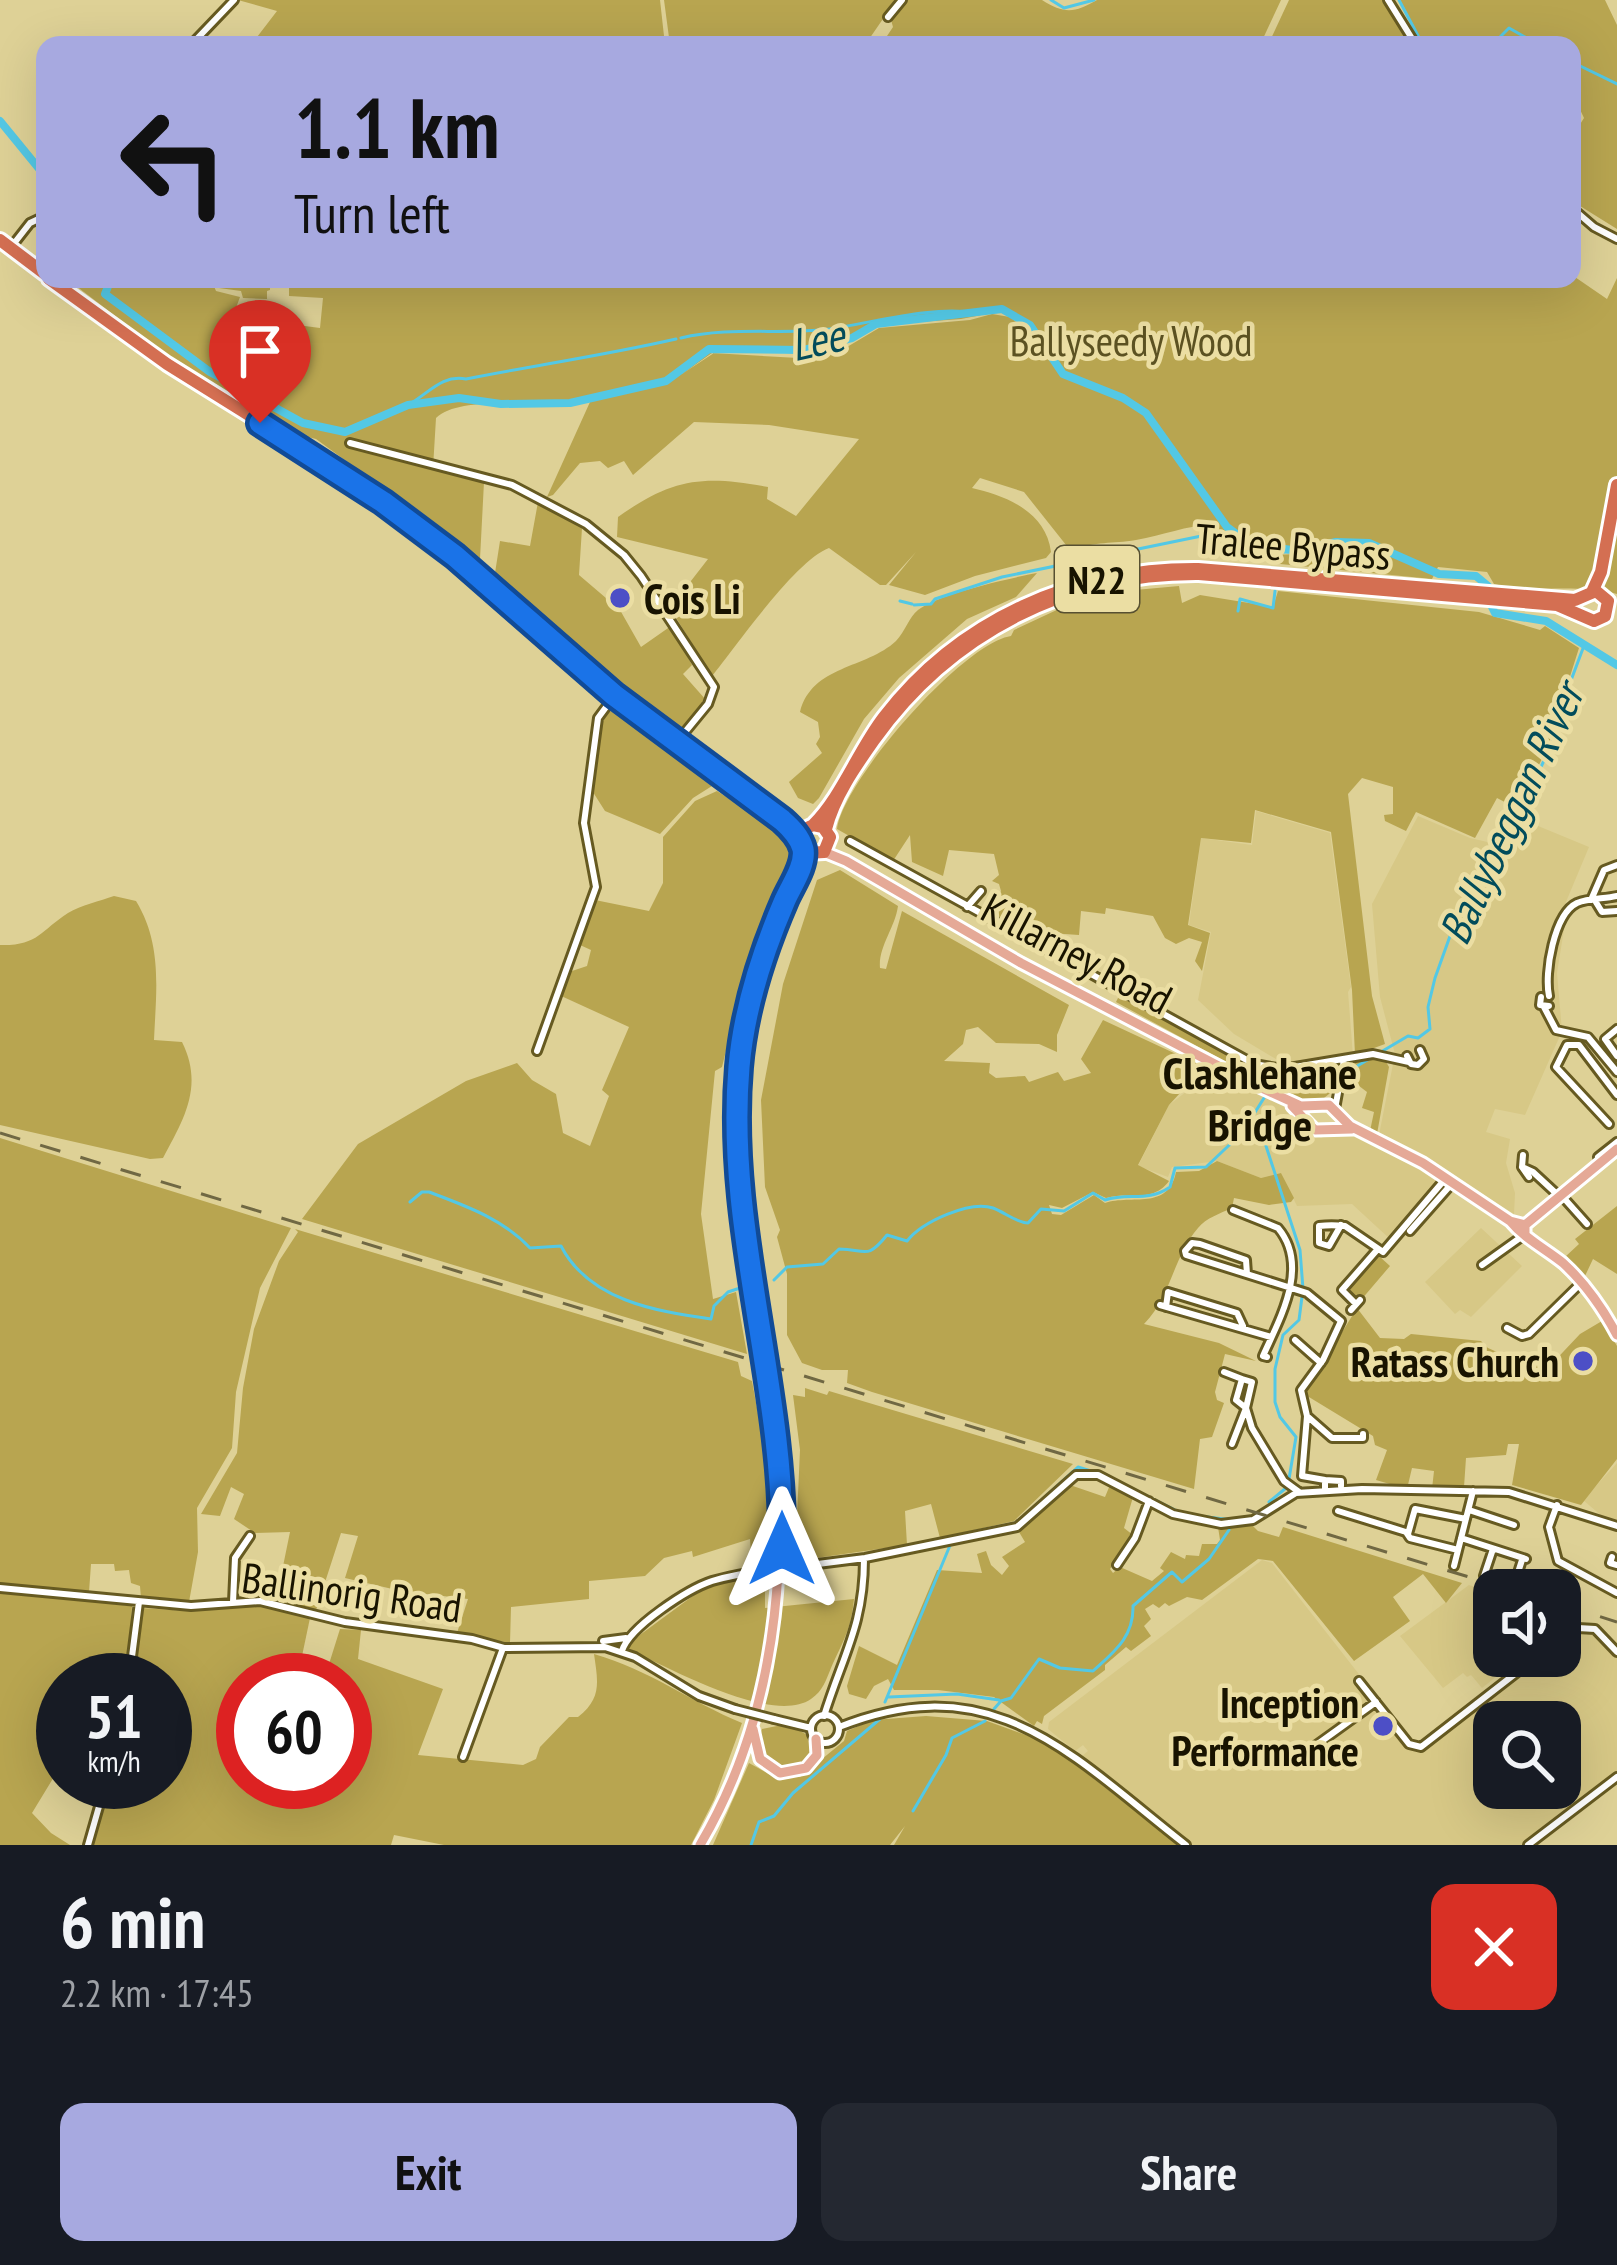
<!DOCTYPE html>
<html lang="en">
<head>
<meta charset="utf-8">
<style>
	body { margin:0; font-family:"PT Sans Narrow",sans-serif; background:#242831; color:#f1f3f6; height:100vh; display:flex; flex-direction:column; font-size:45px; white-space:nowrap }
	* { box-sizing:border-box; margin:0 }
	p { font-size:39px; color:#9ea1a6 }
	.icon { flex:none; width:66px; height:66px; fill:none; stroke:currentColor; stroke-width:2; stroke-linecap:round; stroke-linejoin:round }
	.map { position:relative; height:1845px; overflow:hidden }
	.sheet { display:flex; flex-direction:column; background:#171b24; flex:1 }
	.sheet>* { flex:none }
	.top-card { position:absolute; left:36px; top:36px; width:1545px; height:252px; border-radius:24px; box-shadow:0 12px 48px #0002; background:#a7a9e0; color:#111; overflow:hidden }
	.fabs { position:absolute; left:1473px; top:1569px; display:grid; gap:24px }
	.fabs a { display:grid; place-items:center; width:108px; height:108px; border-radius:24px; background:#171b24; box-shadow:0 12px 48px #0002; font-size:60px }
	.speed { position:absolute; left:36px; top:1653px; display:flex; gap:24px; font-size:60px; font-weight:700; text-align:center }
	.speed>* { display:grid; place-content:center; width:156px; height:156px; border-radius:50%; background:#171b24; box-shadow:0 12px 48px #0002; line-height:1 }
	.speed small { font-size:30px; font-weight:400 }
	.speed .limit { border:18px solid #d22; background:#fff; color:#111 }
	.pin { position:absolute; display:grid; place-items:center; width:102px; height:102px; color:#fff; margin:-123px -51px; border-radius:50% 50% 50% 0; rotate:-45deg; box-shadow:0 0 12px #0007 }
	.pin .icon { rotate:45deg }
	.me { position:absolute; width:132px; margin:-66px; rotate:0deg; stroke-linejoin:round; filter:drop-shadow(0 0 9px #0008) }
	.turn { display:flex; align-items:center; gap:42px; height:252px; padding:0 60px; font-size:54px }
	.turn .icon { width:156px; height:156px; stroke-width:2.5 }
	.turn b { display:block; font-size:84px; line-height:102px }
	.round { display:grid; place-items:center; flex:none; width:126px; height:126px; border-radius:24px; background:#242831 }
	.summary { display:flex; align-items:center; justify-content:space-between; height:204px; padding:0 60px }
	h1 { font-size:72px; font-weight:700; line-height:90px }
	.action { display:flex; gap:24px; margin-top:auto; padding:24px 60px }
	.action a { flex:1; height:138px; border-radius:24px; background:#a7a9e0; color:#111; font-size:48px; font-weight:700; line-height:138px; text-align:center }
	.action a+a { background:#242831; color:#f1f3f6 }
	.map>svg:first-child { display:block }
	.built { fill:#d7c886; fill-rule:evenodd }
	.green { fill:#b8a550; fill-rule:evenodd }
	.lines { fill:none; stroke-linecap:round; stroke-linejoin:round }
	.stream { stroke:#53c8e5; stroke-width:3 }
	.river { stroke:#53c8e5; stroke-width:8 }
	.minor-casing { stroke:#665a21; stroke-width:12 }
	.major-casing { stroke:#fff; stroke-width:15 }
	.highway-casing { stroke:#fff; stroke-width:18 }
	.minor { stroke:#fff; stroke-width:6 }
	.major { stroke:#e5a997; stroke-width:9 }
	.highway { stroke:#d46f52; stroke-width:12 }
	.rail { stroke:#706843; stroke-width:3; stroke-dasharray:21 21; stroke-linecap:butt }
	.minor-bridge-casing { stroke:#665a21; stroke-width:12; stroke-linecap:butt }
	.major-bridge-casing { stroke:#fff; stroke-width:15; stroke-linecap:butt }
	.minor-bridge { stroke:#fff; stroke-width:6 }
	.major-bridge { stroke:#e5a997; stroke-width:9 }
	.route-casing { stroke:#114b97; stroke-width:30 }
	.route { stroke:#1a73e8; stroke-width:21 }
	.poi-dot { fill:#4d4fc6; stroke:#ebdea3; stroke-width:4.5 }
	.labels { text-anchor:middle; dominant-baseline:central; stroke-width:9; stroke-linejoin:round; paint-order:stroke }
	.shield { fill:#ebdea3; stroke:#575031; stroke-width:3 }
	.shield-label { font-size:39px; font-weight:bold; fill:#181300 }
	.park-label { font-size:42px; fill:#5c5222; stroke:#ebdea3 }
	.street-label { font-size:42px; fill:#181300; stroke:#ebdea3 }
	.poi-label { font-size:42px; font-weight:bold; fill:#181300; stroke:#ebdea3; text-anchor:end }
	.water-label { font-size:45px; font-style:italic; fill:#024c5b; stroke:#ebdea3 }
	.neighbourhood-label { font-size:45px; font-weight:bold; fill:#181300; stroke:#ebdea3 }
</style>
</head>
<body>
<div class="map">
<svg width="1617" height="1845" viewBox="0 0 1617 1845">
	<rect width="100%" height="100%" fill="#ded196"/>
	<path class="built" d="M1256 811 1330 833 1351 987 1348 992 1353 1056 1286 1065 1234 1034 1198 1000 1211 932 1189 925 1201 838 1252 845Z
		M1418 816 1470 838 1509 847 1526 821 1589 847 1563 909 1566 917 1557 973 1562 1031 1525 1115 1495 1109 1486 1132 1510 1139 1506 1163 1515 1193 1514 1214 1412 1150 1379 1135 1395 1054 1380 997 1372 904Z
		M1213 1071 1293 1110 1306 1130 1321 1138 1336 1131 1360 1137 1398 1154 1438 1179 1390 1239 1352 1204 1297 1206 1281 1173 1261 1178 1217 1161 1172 1167 1168 1177 1138 1166 1169 1105Z
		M1481 1228 1522 1266 1471 1317 1460 1310 1455 1314 1425 1282Z
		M1617 1463V1520L1603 1517 1583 1500Z
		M1262 1560 1272 1563 1412 1742 1419 1744 1534 1656H1560V1636L1568 1630 1585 1625 1603 1631 1617 1649V1775L1524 1845H1188L1082 1756 1088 1751 1083 1745 1075 1751 1048 1729 1049 1722ZM1494 1722H1560V1788H1494Z
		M1469 1585 1494 1593V1656H1522L1482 1688 1471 1675 1467 1677 1463 1673 1443 1688 1400 1636Z"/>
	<path class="green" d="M238 0H660L665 45H251L277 11Z
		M664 0H896L865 45H670Z
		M907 0H1042C1064 14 1075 13 1097 0H1281L1260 45H881L893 27 891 20Z
		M1289 0H1383L1408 36 1401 40 1403 45H1268Z
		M1400 0H1605L1617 25V229L1572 201V137L1584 118 1576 101H1572V45H1424Z
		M1572 275 1607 299 1617 278V594C1577 583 1536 594 1494 584L1487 572 1438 567 1432 579 1270 563 1271 555 1299 554 1300 546 1242 553 1213 524C1186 526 1163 535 1136 540 1111 544 1098 541 1070 550L1024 492 980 478 972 488C1007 496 1046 512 1051 552L1046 558 975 576 925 595 889 585 916 552 886 585H880L829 548C796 560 737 645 712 676L670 608 708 559 617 537 618 517C673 478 703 475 768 487L767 499 796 516 859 439 769 425 694 422 633 475 624 461 608 468 600 461 580 463 553 495 547 497 590 402C548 410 464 392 436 418L433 468 484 482 480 559 316 439 296 434 170 358 67 279H211L216 291 240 297 233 316 261 330 282 323 320 328 323 298 289 296V279H1572ZM997 312 1011 315 1023 327 1010 317 992 314 970 320 879 328 847 347 824 354 798 358 712 353 682 374 720 349 802 354 840 346 877 325 961 319Z
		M218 279H270V290L267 291V299L243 298 241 291 219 288Z
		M538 502 582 528 579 575 620 610 641 647 671 626 692 665 683 674 706 700 681 731H674L495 573 500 541 530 546Z
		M1037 573 1016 597 967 619 899 678 864 719 819 798 813 804 798 798 789 782 822 753 816 744 820 737 818 722 800 712C812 665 866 669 896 641 905 632 909 617 918 610 938 594 1011 578 1037 573Z
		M1179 586 1182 603 1200 595 1273 607 1278 591 1479 612 1540 630 1545 626 1579 648 1548 746 1518 809 1497 798 1475 838 1416 812 1406 831 1385 821 1384 815 1393 814V787L1362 778 1348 794 1372 996 1385 1044 1355 1055 1352 990 1331 832 1255 810 1251 843 1201 838 1188 925 1210 933 1202 971 1195 961 1202 942 1189 938 1176 944 1165 938 1153 916 1106 908 1105 914 1081 911 1079 935 1050 933 1049 946 986 911 992 898 997 899 1001 891 999 884 992 881 999 875 994 854 949 850 943 876 912 862 910 835 893 861 837 829C843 781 963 643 1011 636L1014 630 1091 594Z
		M611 711 629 720 712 786 693 798 660 834 605 811 591 789 601 717Z
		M717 791 793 840 796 851 748 962 722 1067 715 1071 701 1214 713 1299 736 1292 747 1354 302 1219 358 1144 466 1081 517 1063 532 1080 556 1094 563 1133 590 1146 609 1096 602 1090 629 1027 559 995 569 972 587 966 591 950 580 945 595 900 649 911 663 883V837L695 801Z
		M840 870 898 906C895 928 878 947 880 968L886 969 902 911 1069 1005 1057 1035V1052L1039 1044 996 1043 978 1027 966 1030 963 1044 944 1061 990 1063 989 1073 996 1078 1025 1076 1029 1082 1058 1072 1064 1081 1091 1073 1081 1059 1103 1020 1204 1067 1169 1105 1138 1165 1169 1181C1152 1204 1129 1191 1106 1198L1093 1192 1062 1208 1049 1205 1052 1214 1061 1215 1094 1195 1105 1203C1132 1194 1168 1211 1176 1172L1199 1171 1217 1161 1261 1178 1281 1173 1294 1198 1291 1202 1269 1205 1234 1198 1232 1208C1221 1213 1206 1218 1198 1228 1173 1257 1171 1297 1144 1324L1219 1343 1256 1361 1225 1354 1215 1392 1217 1400 1224 1403 1212 1437 1200 1439 1194 1489 872 1392 847 1383 848 1370H822L802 1363 787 1335V1274L777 1237 780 1230 765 1187 761 1100 783 984 817 880Z
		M114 896 136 901C163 945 156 992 154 1040L182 1042C204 1086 184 1119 163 1158L150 1159 0 1125V945C38 946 40 931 68 913 81 905 100 901 114 896Z
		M1120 994 1255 1066 1286 1071 1335 1065 1340 1075 1339 1086 1324 1098 1305 1105 1116 1002Z
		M1373 1057 1385 1060 1389 1067 1377 1134 1370 1131 1374 1112 1362 1108 1367 1092 1346 1076 1352 1064Z
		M0 1138 291 1228 260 1288 236 1392 232 1448 197 1508 198 1552 189 1602 141 1598 140 1586 131 1583 129 1570 115 1571 114 1564H91L89 1592 0 1584Z
		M1617 1206V1274L1593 1259 1585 1276 1565 1257 1579 1244 1575 1239Z
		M295 1229 738 1362 741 1376 752 1381C763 1441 777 1504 769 1565L752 1567 750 1539 693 1557 692 1551 664 1558 645 1576 589 1581V1599L511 1607 510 1643 457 1633 468 1599 401 1591 345 1578 358 1536 341 1533 316 1610 273 1600 272 1575 281 1576 290 1532 255 1533 234 1519 244 1494 231 1487 220 1516 201 1514 237 1453 243 1388 254 1329 279 1261 298 1232Z
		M1379 1256 1390 1266 1361 1300 1352 1299 1354 1295 1347 1294V1289Z
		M1357 1308 1380 1338 1404 1339 1411 1334 1481 1341 1488 1348 1522 1363 1547 1369 1580 1334 1602 1321 1617 1346V1459L1581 1505 1512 1485 1519 1444H1508L1506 1455 1466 1458 1464 1487 1432 1489 1434 1471 1412 1468 1407 1489 1376 1480 1387 1450 1375 1445 1373 1436 1304 1394Z
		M805 1388 827 1395 829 1391 1073 1464 1014 1521 940 1538 931 1504 905 1511 907 1545 795 1561 800 1450 793 1395 805 1397Z
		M1070 1485 1105 1497 1110 1485 1133 1497 1124 1528 1133 1535 1110 1569 1113 1573 1120 1567 1152 1581 1164 1571 1160 1568 1171 1552 1185 1559 1186 1555 1199 1556 1202 1544H1217L1220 1540 1218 1527 1252 1525 1258 1531 1279 1537 1283 1527 1462 1583 1446 1603 1423 1574 1393 1597 1410 1621 1354 1661 1273 1561 1258 1559 1202 1600 1187 1597 1169 1606 1165 1603 1159 1608 1153 1604 1145 1609 1151 1619 1144 1626 1151 1636 1131 1651 1126 1647 1105 1665V1670L1044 1716 1042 1724 1037 1721 1034 1726 994 1697 938 1690H894L888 1679 874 1686 866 1699 849 1694 847 1686 859 1646 897 1665 937 1570 982 1573 977 1554 986 1551 991 1565 1002 1575 1009 1566 1002 1557 1025 1542 1019 1532Z
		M765 1576V1608L854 1599C851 1630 843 1641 831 1668 826 1680 823 1691 811 1699 772 1726 669 1667 629 1650V1643L709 1584Z
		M0 1592 132 1606 129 1662 124 1680H63V1762L32 1813 51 1833 70 1845H0Z
		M260 1605 310 1618 302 1656 329 1664 340 1629 361 1630 358 1659 443 1689 418 1755 523 1765 536 1759 540 1747 569 1717H578C602 1698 598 1682 594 1654 650 1670 689 1701 742 1723L714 1800 691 1845H444L394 1835 391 1845H93L109 1782H165V1680H148L147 1668 136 1663 141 1608 188 1611ZM243 1680H345V1782H243Z
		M926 1716 987 1721 1048 1743 1179 1845H894L905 1826 890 1845H713L749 1763 769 1774 800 1777 844 1741 847 1731 873 1720Z
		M782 1725C798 1729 808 1732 816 1747 797 1784 751 1770 762 1729Z"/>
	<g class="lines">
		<path class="stream" d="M1051 0 1064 8 1094 0
			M1399 0 1423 45
			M1492 45 1509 28 1539 45
			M1572 62 1617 84
			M681 338C727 327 774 334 821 330 872 324 927 305 978 313
			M408 405C428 394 442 374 466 379 537 365 606 355 676 339
			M900 601 912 604
			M914 605 931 604 935 599 1002 577 1216 533 1242 555 1298 551
			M1238 611 1240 599 1273 608 1275 591
			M1272 1086 1289 1078 1347 1072 1408 1036 1418 1038 1430 1029 1428 1007 1435 978 1459 911 1498 834 1523 805 1557 733 1570 683 1585 643
			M1247 1126 1265 1143 1300 1250 1303 1289 1299 1320 1283 1335 1275 1369V1402L1280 1417 1296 1437 1289 1479
			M410 1202 422 1192H429C466 1206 503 1219 530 1248L561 1246C589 1300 654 1311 711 1319L714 1306 728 1292 743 1287
			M774 1280 787 1267 823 1264 839 1249C866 1249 866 1261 887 1235L907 1241C922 1222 970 1200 993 1208 1006 1213 1015 1222 1028 1223L1041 1209 1064 1211 1093 1193 1105 1200C1129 1192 1147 1203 1170 1187L1175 1168 1206 1167 1242 1133 1264 1098
			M1103 1474 1181 1513
			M1269 1502 1286 1488
			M1190 1515 1233 1520
			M954 1536 1016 1523 1078 1467 1094 1472
			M889 1697 957 1694 999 1700
			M885 1702 951 1543
			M994 1709 1001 1701 1011 1698 1039 1659 1060 1668 1093 1671C1114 1652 1134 1637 1133 1606L1172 1572 1182 1582 1209 1559 1229 1530
			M913 1811 946 1755 952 1738 985 1721
			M751 1845 759 1822 774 1816 793 1793 880 1719"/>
		<path class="river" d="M0 121 45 176
			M111 279 105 294 210 372 303 423 345 432 408 405 459 398 501 404 570 403 666 381 709 349 804 350 852 338 876 324 1002 309 1030 325 1063 374 1123 398 1146 413 1227 527 1250 544 1298 551 1336 542 1369 543 1439 574 1476 576 1488 586
			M1492 607 1495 613 1546 621 1617 665"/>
		<defs>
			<path id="minor" d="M1388 0 1416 45
				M888 17 902 0
				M191 45 234 0
				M1572 208 1594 227 1617 239
				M12 246 30 223 45 216
				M350 443 512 485 586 524 624 555 641 576 714 687 708 704 676 743
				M850 841 1254 1064 1283 1069 1373 1054 1409 1062
				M1594 899 1602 912 1617 911
				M1591 900 1604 870 1617 865
				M967 907 981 891
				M1549 996C1544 973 1554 914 1577 903 1589 898 1604 899 1617 896
				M1541 997 1540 1005 1549 1006
				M1544 1007 1556 1030 1588 1037 1617 1072
				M1617 1029 1605 1039 1617 1056
				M537 1051 596 887 584 823 598 718 615 695
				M1407 1056 1411 1064 1418 1065 1424 1059 1420 1050
				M1335 1109 1344 1060
				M1609 1124 1556 1067 1567 1045H1579L1617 1095
				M1523 1155 1522 1167 1529 1177
				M1598 1157 1617 1142
				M1522 1167 1533 1172 1560 1197
				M1562 1196 1587 1224
				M1233 1210 1278 1228C1310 1266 1280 1318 1263 1356L1267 1357
				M1341 1225 1329 1246 1319 1243V1226C1327 1225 1336 1225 1345 1226L1383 1252 1446 1178
				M1410 1231 1448 1188
				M1482 1265 1524 1235
				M1247 1274 1246 1260 1200 1244 1192 1243 1185 1251 1186 1255 1307 1293 1341 1321 1323 1360 1301 1390 1307 1416 1302 1476 1325 1480V1491
				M1356 1304 1342 1290 1377 1250
				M1160 1305 1271 1337
				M1166 1307 1168 1292 1237 1313 1243 1326
				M1351 1310 1360 1300
				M1507 1328 1522 1336 1529 1334 1582 1282
				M1295 1340 1321 1363
				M1224 1372 1242 1379
				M1307 1416 1332 1438H1363V1434
				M1232 1444 1246 1408 1236 1400 1242 1379 1252 1382 1246 1408 1252 1428 1284 1481 1299 1492
				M1325 1480 1341 1481V1486
				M1557 1505 1549 1527 1558 1561 1617 1593
				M1469 1510 1514 1525
				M1338 1511 1406 1532 1410 1538 1458 1550
				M1408 1534 1415 1509 1466 1519
				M1461 1538 1526 1559
				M1612 1557 1610 1563 1617 1565
				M1117 1565 1135 1538 1149 1501
				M1454 1566 1473 1491
				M794 1567 865 1558 1017 1527 1076 1475H1098L1173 1514 1221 1524 1253 1520 1296 1493 1362 1489 1509 1492 1617 1526
				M1484 1576 1493 1549
				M1514 1585 1522 1560
				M0 1588 191 1606 260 1601 345 1622 472 1639 504 1648 605 1647 635 1657 699 1696 735 1709
				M233 1602 235 1558 250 1536
				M1560 1639 1578 1628 1595 1629 1617 1652
				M603 1641 626 1638
				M622 1651C629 1627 688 1589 712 1581 725 1577 738 1575 751 1572
				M129 1680 139 1602
				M1359 1681 1409 1744 1421 1747 1538 1656
				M811 1729a14 14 0 1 1 28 0a14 14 0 1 1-28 0Z
				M824 1716C843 1655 864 1625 864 1559
				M774 1719 811 1728
				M839 1727C994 1665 1072 1756 1186 1845
				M1301 1756 1376 1702
				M463 1757 503 1648
				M88 1845 106 1782
				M1528 1845 1617 1777"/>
			<path id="major" d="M824 852 846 861 1021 963 1255 1085 1301 1106 1329 1105 1350 1126 1423 1163 1510 1221 1525 1225V1235
				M1292 1106 1315 1130 1352 1129
				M1510 1221C1524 1238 1544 1248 1563 1263 1586 1284 1602 1307 1617 1335
				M1525 1225 1617 1149
				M766 1359C746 1234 719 1107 755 982 767 940 786 902 802 861L803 850
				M753 1729 760 1759 780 1773 806 1768 817 1755 816 1739
				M700 1845C785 1701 790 1535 769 1374"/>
			<path id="highway" d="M0 240 45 274
				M49 279 167 364 305 450 401 516 456 557 615 695 791 828 806 853 824 852 830 837 823 827 813 825 803 830 800 841
				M1592 592 1601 572 1617 485
				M813 825C841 798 859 749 884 717 959 619 1076 568 1198 569L1575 600 1596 591 1608 601 1605 616 1594 621 1557 605 1199 574C1068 573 950 633 874 740 855 767 834 797 826 829"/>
		</defs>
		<use href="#minor" class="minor-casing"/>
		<use href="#major" class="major-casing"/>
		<use href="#highway" class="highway-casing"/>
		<use href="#minor" class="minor"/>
		<use href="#major" class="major"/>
		<use href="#highway" class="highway"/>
		<path class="rail" d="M0 1133 1512 1590
			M1560 1604 1617 1622"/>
		<defs>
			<path id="minor-bridge" d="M735 1709 774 1719"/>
			<path id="major-bridge" d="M770 1361 773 1376"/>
		</defs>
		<use href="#minor-bridge" class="minor-bridge-casing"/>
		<use href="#major-bridge" class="major-bridge-casing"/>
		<use href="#minor-bridge" class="minor-bridge"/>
		<use href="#major-bridge" class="major-bridge"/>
	</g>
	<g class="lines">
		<defs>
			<path id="route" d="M260 423 383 502 455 556 614 695 782 820C791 828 800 837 803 849 806 865 791 886 785 900 762 953 744 1009 739 1067 725 1229 785 1387 782 1549"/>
		</defs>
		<use href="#route" class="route-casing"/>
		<use href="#route" class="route"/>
	</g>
	<g class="poi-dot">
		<circle cx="620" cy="598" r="12"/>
		<circle cx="1583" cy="1361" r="12"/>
		<circle cx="1383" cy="1726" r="12"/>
	</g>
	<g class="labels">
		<rect class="shield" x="1055" y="546" width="84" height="66" rx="9"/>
		<g class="shield-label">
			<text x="1097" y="579">N22</text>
		</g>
		<g class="park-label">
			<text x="1131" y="340">Ballyseedy Wood</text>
		</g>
		<g class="street-label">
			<text transform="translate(1293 546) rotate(5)">Tralee Bypass</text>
			<text transform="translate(1077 953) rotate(28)">Killarney Road</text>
			<text transform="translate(352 1592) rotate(8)">Ballinorig Road</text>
		</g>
		<g class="poi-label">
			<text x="644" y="598" text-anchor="start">Cois Li</text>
			<text x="1559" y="1361">Ratass Church</text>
			<text x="1359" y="1702">Inception<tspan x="1359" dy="48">Performance</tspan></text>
		</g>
		<g class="water-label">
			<text transform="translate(817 339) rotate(-13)">Lee</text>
			<text transform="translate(1510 813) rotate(-65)">Ballybeggan River</text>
		</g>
		<g class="neighbourhood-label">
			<text x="1260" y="1072">Clashlehane<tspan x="1260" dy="52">Bridge</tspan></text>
		</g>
	</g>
</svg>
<div class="fabs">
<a><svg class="icon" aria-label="sound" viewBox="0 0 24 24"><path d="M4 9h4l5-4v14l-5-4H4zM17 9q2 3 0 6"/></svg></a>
<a><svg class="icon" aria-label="search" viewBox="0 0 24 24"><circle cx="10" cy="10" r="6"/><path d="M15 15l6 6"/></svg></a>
</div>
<div class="speed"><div>51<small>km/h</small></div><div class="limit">60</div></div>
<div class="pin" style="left:260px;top:423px;background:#d93025"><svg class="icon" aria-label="arrive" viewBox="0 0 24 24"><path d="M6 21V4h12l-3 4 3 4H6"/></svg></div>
<svg class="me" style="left:782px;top:1549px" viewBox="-20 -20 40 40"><path d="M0-17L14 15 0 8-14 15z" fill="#1a73e8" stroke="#fff" stroke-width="4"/></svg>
<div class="top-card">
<div class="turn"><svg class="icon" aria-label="left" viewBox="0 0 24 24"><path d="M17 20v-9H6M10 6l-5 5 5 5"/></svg><div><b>1.1 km</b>Turn left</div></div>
</div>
</div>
<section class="sheet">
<div class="summary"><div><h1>6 min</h1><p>2.2 km · 17:45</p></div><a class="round" style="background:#d93025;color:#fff"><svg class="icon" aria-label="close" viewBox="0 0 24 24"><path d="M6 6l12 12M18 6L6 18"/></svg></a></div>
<div class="action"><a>Exit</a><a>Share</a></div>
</section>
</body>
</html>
